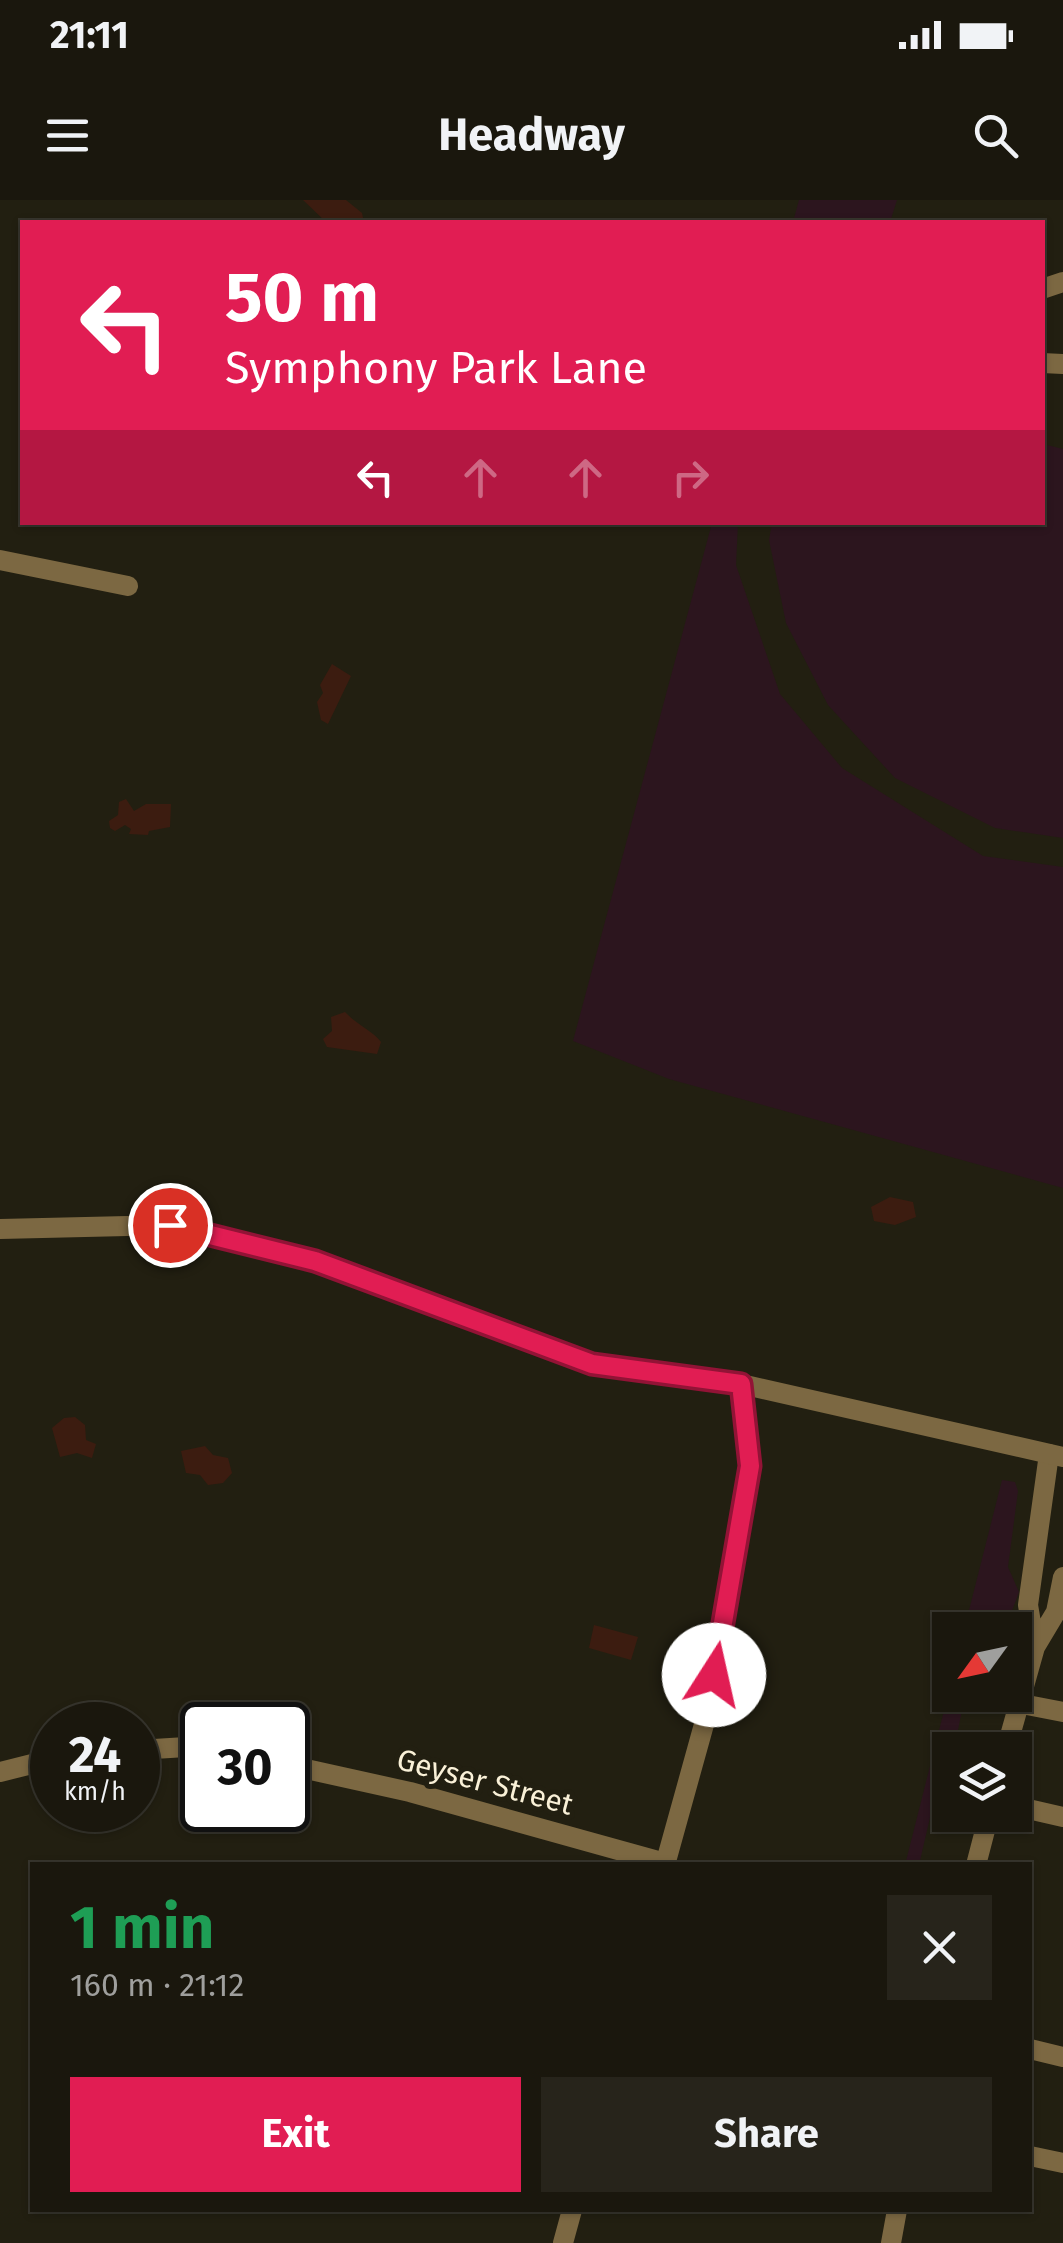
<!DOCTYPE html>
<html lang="en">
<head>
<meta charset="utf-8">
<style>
	body { margin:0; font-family:"Fira Sans",sans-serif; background:#27241b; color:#f1f3f6; height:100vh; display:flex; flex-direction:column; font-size:38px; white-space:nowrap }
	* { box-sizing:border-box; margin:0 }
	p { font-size:32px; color:#9f9f9d }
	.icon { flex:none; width:55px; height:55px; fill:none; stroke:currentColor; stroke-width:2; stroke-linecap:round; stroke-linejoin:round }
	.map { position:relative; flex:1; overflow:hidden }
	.panel { position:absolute; left:30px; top:1662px; width:1002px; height:350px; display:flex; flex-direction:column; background:#1a170d; border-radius:0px; box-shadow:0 2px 8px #0004,0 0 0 2px #38362e }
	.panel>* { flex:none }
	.top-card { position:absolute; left:20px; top:20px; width:1025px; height:305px; border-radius:0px; box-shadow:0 2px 8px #0004,0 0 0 2px #38362e; background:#e11d53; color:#fff; overflow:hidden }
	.needle { width:65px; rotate:237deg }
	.tools { position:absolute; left:932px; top:1412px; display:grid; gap:20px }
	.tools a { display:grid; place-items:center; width:100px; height:100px; border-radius:0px; background:#1a170d; box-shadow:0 2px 8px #0004,0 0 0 2px #38362e; font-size:50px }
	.speed { position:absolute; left:30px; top:1502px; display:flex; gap:20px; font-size:50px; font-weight:700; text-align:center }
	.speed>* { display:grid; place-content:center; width:130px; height:130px; border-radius:50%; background:#1a170d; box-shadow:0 2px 8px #0004,0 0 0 2px #38362e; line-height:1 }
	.speed small { font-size:25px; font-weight:400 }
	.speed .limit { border:5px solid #111; border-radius:15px; background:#fff; color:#111 }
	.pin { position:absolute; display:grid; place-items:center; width:85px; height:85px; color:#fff; margin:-42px; border:5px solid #fff; border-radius:50%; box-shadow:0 2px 10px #0007 }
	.me { position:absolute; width:110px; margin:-55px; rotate:10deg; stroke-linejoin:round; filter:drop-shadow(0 0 8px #0008) }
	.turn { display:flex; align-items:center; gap:35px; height:210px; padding:0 40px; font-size:45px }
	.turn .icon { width:130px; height:130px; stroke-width:2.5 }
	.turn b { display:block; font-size:70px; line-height:85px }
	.lanes { display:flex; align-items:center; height:95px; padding:0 40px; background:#0003; justify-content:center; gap:50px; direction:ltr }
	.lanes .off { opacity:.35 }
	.round { display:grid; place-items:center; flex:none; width:105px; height:105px; border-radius:0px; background:#27241b }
	.summary { display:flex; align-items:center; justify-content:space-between; height:170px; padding:0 40px }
	h1 { font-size:60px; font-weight:700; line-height:75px; color:#1e9e55 }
	.primary-button { display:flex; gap:20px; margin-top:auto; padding:20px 40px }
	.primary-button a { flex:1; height:115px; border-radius:0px; background:#e11d53; color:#fff; font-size:40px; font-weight:700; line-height:115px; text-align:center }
	.primary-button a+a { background:#27241b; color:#f1f3f6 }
	.status { display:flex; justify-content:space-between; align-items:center; height:70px; padding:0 50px; background:#1a170d; direction:ltr }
	.status svg { height:28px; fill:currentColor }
	header { display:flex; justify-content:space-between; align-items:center; height:130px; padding:0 40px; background:#1a170d; font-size:45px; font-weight:700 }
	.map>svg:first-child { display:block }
	.green { fill:#2c151e }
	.water { fill:#3c1c10 }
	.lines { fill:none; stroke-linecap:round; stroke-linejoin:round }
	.lane { stroke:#7c6842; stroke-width:20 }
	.street { stroke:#7c6842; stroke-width:20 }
	.route-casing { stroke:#921336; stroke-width:25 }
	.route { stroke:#e11d53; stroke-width:18 }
	.labels { text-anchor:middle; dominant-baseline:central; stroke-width:10; stroke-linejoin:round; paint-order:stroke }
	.street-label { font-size:30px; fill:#faf1d8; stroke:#221f11 }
</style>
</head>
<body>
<div class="status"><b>21:11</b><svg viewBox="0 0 49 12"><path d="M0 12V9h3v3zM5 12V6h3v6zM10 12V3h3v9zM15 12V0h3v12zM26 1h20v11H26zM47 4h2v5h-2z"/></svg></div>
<header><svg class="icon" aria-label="menu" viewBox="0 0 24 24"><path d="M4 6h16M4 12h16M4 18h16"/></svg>Headway<svg class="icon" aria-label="search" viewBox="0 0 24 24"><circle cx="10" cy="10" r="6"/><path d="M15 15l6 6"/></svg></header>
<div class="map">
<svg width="1063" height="2043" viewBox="0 0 1063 2043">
	<rect width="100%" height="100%" fill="#221f11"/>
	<path class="green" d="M799 0H897L890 22H793Z
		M1043 244 1063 249V638L995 628 895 578 828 505 786 423 769 340 772 323 1042 322Z
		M712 323H738L736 365 780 494 842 568 983 656 1063 667V988L669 879 573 841Z
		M1002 1280 1015 1282 1018 1291 1008 1367 1019 1392 1010 1416 982 1411 977 1430H964Z
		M950 1487V1495H965L954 1550H950V1585L938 1583 919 1665H905Z"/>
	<path class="water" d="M303 0H346L362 13 364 22H326Z
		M332 464 351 476 328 524 321 520 317 502 323 493 320 485Z
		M126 599 134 611 146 604H171L170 627 149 631 148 635 129 634 131 629 125 625 115 631 110 628 109 621 118 615 119 602Z
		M345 812C357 825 373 831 381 842L377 854 327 847 323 839 332 831 331 817Z
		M890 997 913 1002 916 1017 895 1025 874 1021 871 1007Z
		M75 1217 85 1225 86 1240 96 1244 92 1258 77 1253 60 1257 52 1228 64 1218Z
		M205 1246 213 1255 228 1258 232 1273 223 1283 208 1285 200 1275 186 1273 181 1251Z
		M594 1425 638 1437 631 1460 589 1448Z"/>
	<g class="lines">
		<path class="lane" d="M1042 89 1063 82
			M1042 163 1063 164
			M1035 1447 1028 1405 1049 1254
			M1017 1503 1063 1512
			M1006 1550 1035 1447 1056 1412 1063 1377
			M1015 1606 1063 1617
			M976 1665 989 1615
			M1030 1849 1063 1857
			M1030 1956 1063 1963
			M891 2043 897 2010"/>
		<path class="street" d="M0 360 128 386
			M0 1029 170 1025 315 1061 592 1164 741 1184 1063 1257
			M138 1550 202 1546
			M288 1565 410 1592 665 1663
			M0 1572 52 1559
			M665 1665 708 1510 750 1266 741 1184
			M563 2043 572 2010"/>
	</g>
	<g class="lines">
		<defs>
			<path id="route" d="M170 1025 315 1061 592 1164 741 1184 750 1266 714 1475"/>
		</defs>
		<use href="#route" class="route-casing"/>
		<use href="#route" class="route"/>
	</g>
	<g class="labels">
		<g class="street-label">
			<text transform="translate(485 1582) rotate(15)">Geyser Street</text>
		</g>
	</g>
</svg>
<div class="tools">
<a><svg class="needle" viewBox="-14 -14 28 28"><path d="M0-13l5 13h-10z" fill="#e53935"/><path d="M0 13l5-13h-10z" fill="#9f9f9d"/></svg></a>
<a><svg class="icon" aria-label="layers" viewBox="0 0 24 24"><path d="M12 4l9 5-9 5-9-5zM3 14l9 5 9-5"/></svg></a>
</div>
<div class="speed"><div>24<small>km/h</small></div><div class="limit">30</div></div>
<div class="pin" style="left:170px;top:1025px;background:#d93025"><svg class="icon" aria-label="arrive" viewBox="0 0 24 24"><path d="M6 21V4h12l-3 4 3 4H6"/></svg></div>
<svg class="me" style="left:714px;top:1475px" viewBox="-20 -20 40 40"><circle r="19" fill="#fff"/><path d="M0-13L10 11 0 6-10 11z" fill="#e11d53"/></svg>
<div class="top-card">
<div class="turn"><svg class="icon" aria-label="left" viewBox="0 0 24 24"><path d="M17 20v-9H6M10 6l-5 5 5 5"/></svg><div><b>50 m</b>Symphony Park Lane</div></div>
<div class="lanes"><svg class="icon" aria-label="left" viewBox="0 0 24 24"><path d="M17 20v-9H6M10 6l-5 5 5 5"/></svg><svg class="icon off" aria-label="ahead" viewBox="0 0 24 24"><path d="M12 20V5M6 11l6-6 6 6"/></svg><svg class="icon off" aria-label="ahead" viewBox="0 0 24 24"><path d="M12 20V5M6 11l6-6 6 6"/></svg><svg class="icon off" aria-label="right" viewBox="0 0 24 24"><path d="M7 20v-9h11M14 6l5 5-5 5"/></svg></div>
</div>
<section class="panel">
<div class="summary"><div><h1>1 min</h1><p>160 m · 21:12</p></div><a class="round"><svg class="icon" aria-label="close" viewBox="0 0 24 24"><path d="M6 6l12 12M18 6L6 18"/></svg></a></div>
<div class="primary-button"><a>Exit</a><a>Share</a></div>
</section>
</div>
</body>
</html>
